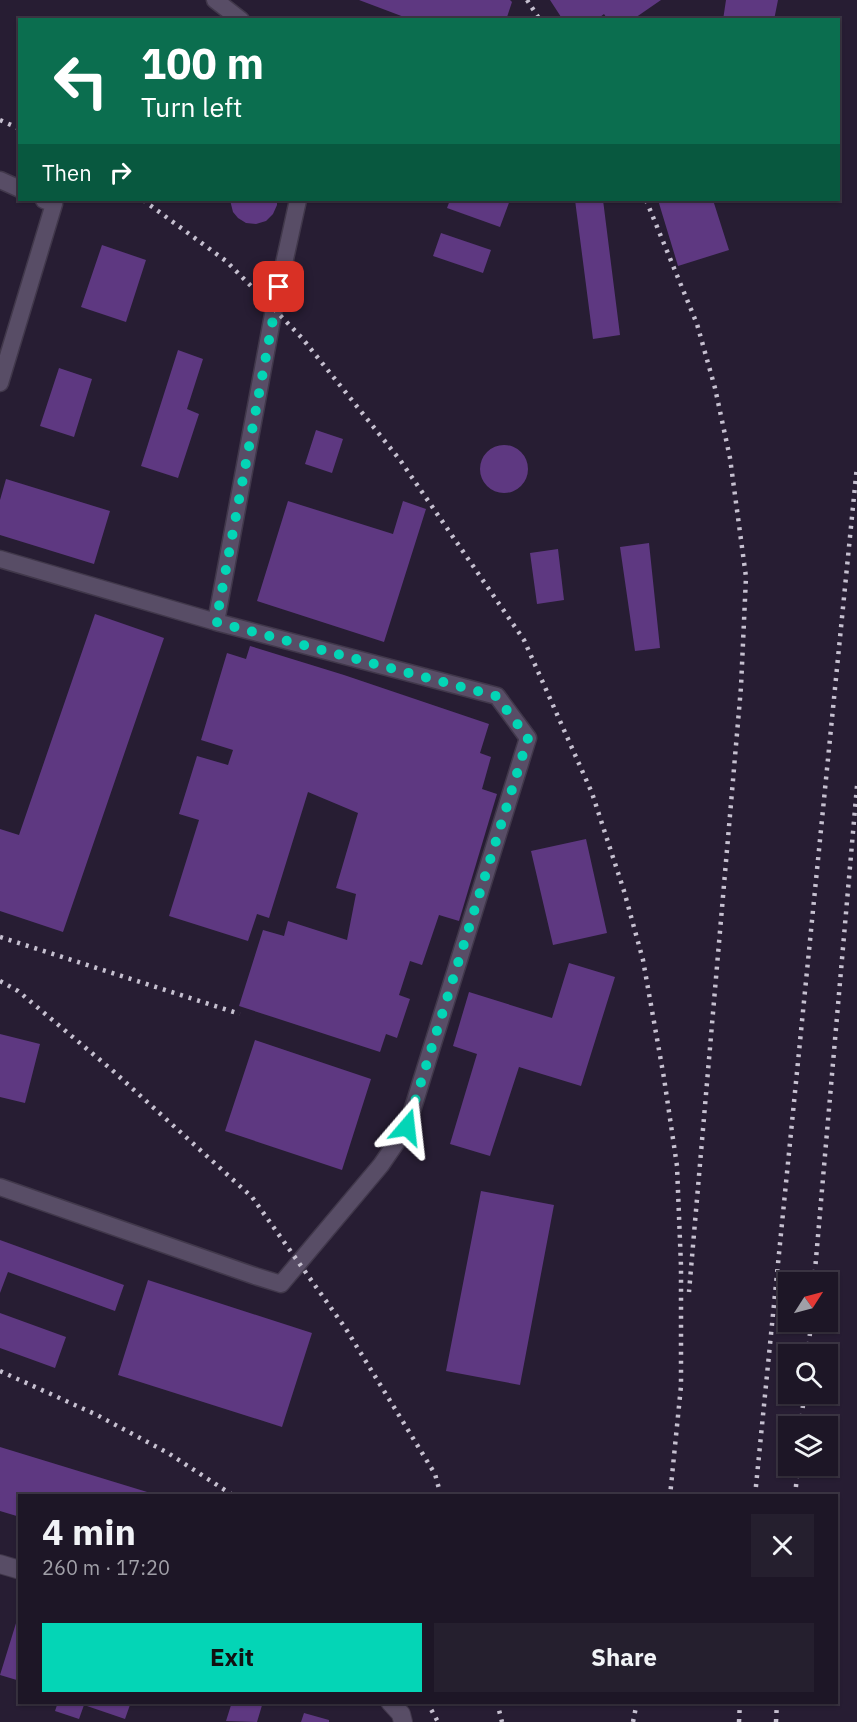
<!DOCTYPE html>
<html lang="en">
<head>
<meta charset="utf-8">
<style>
	body { margin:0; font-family:"IBM Plex Sans",sans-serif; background:#251f2e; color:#f1f3f6; height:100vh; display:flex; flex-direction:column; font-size:22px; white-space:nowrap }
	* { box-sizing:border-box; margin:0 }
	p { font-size:20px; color:#a09fa7 }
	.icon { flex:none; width:33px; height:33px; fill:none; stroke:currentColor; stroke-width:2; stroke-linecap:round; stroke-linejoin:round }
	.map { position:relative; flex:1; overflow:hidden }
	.drawer { position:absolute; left:18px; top:1494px; width:820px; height:210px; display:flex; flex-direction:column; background:#1d1626; border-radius:0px; box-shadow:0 2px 4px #0004,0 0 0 2px #3b3543 }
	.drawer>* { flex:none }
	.banner { position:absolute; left:18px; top:18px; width:822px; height:183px; border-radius:0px; box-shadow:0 2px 4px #0004,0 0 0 2px #3b3543; background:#0b6e4f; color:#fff; overflow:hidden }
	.needle { width:39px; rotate:54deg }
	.buttons { position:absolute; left:778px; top:1272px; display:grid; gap:12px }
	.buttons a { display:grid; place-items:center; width:60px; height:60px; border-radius:0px; background:#1d1626; box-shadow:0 2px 4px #0004,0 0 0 2px #3b3543; font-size:30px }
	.pin { position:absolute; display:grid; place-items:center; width:51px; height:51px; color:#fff; margin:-26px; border-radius:12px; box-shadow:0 3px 9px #0006 }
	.me { position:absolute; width:66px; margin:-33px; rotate:17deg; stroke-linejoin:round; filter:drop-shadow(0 0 4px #0008) }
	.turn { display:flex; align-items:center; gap:21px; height:126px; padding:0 24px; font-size:27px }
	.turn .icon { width:78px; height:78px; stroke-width:2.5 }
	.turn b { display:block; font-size:42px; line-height:51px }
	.then { display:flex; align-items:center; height:57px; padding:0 24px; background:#0003; gap:12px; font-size:22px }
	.round { display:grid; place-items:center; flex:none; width:63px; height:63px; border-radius:0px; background:#251f2e }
	.summary { display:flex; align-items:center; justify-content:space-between; height:102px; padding:0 24px }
	h1 { font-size:36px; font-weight:700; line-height:45px }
	.cta { display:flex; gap:12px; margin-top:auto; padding:12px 24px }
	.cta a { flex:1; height:69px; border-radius:0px; background:#04d5b6; color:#111; font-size:24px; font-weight:700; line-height:69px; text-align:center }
	.cta a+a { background:#251f2e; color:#f1f3f6 }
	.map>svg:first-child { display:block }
	.building { fill:#5e3881 }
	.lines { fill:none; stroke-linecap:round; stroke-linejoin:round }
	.lane-casing { stroke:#41384b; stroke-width:19 }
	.street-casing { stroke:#41384b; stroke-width:20 }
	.lane { stroke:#584d66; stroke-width:16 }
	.street { stroke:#584d66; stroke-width:18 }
	.rail { stroke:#c6c0d0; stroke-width:4.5; stroke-dasharray:3 6; stroke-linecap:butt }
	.route { stroke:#04d5b6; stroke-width:10; stroke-dasharray:0 18 }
</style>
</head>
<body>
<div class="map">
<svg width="857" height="1722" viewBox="0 0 857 1722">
	<rect width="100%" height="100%" fill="#271d33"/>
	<path class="building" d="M359 0H510L512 2 506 20H492L484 17 483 20H412Z
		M550 0H661L632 20H608L604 14 596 20H563Z
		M726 0H778L774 20H723Z
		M230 200H277V205L273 214 266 221 256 224 246 223 238 218 233 212Z
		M450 200H510L500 227 447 208Z
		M575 200H603L620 335 593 339Z
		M658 200H713L729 250 678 266Z
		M441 233 491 250 483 273 433 256Z
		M102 245 146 260 126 322 81 307Z
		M178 350 203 359 187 409 199 414 178 478 141 466Z
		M59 368 92 379 74 437 40 426Z
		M316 430 343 439 332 473 305 464Z
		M480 469a24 24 0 1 1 48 0a24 24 0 1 1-48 0Z
		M6 479 110 511 94 564 0 535V500Z
		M288 501 393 534 403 501 426 509 384 642 257 601Z
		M649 543 660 648 635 651 620 547Z
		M558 549 564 600 537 604 530 553Z
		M95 614 164 638 63 932 0 911V829L19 835Z
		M250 646 344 675 489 724 480 753 491 757 482 789 497 794 459 921 439 915 422 965 410 961 399 995 410 999 397 1038 386 1034 380 1052 239 1006 263 930 284 936 288 921 347 940 356 894 336 888 358 813 308 792 269 918 257 914 248 941 169 916 199 820 179 814 197 756 228 765 233 750 201 740 227 653 246 659Z
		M586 839 607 933 553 945 531 851Z
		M569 963 615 977 581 1086 519 1067 490 1156 450 1144 477 1054 453 1046 469 992 552 1018Z
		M0 1034 40 1044 25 1103 0 1097Z
		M255 1040 371 1079 342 1170 225 1131Z
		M481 1191 554 1205 520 1385 446 1371Z
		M0 1240 124 1285 115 1311 8 1272 0 1293Z
		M148 1280 312 1333 282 1427 118 1375Z
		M0 1313 66 1337 55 1368 0 1348Z
		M0 1447 157 1495V1496H20V1517L0 1511Z
		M17 1620 20 1621V1681L0 1675Z
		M58 1702H131L125 1719 84 1705 79 1719 55 1711Z
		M232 1702H263L257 1722 226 1721Z
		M304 1713 329 1720V1722H301Z"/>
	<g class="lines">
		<defs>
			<path id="lane" d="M215 0 241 20
				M0 180 20 189
				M0 383 54 204 44 200
				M0 559 216 622 274 309 298 200
				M0 1187 255 1276 281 1284 381 1165 407 1127 528 738 497 696 216 622"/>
			<path id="street" d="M0 1564 20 1570
				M390 1702 401 1714 403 1722"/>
		</defs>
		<use href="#lane" class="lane-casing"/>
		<use href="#street" class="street-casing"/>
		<use href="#lane" class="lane"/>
		<use href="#street" class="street"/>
		<path class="rail" d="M527 0 540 20
			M0 120 20 129
			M143 200 226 261 274 309 302 338 400 460 524 640 592 793 624 891 643 960 664 1078 677 1166 681 1266V1386L670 1496
			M646 200 697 324 715 388 730 458 746 577 741 687 689 1292
			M0 937 240 1014
			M0 981 18 991 112 1070 252 1197 346 1329 435 1474 441 1496
			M814 1282 857 786
			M808 1354 811 1322
			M0 1371 97 1415 168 1453 234 1496
			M801 1426 804 1394
			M755 1496 857 466
			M795 1496 798 1466
			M427 1702 438 1722
			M497 1702 502 1722
			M633 1722 637 1702
			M739 1722 740 1702
			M776 1722 777 1702"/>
	</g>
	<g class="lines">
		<path class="route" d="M279 287 216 622 496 696 528 738 407 1127"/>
	</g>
</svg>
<div class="buttons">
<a><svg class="needle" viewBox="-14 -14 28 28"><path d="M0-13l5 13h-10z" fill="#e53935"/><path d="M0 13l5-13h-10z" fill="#a09fa7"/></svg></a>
<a><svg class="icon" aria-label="search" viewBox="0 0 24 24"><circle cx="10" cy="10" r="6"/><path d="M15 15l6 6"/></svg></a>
<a><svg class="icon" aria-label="layers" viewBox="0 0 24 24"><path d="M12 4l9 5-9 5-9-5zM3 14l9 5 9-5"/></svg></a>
</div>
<div class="pin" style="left:279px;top:287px;background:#d93025"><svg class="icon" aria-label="arrive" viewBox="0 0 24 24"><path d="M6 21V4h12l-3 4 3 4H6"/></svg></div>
<svg class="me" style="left:407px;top:1127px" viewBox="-20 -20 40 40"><path d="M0-17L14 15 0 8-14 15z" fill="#04d5b6" stroke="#fff" stroke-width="4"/></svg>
<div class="banner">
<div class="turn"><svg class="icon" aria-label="left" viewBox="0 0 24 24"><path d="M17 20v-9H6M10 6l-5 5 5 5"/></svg><div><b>100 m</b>Turn left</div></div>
<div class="then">Then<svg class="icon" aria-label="right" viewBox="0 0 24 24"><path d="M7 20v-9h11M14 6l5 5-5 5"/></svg></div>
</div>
<section class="drawer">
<div class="summary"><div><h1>4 min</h1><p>260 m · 17:20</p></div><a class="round"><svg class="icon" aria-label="close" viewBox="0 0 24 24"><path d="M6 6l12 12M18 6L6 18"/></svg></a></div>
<div class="cta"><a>Exit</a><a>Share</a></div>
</section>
</div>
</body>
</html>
